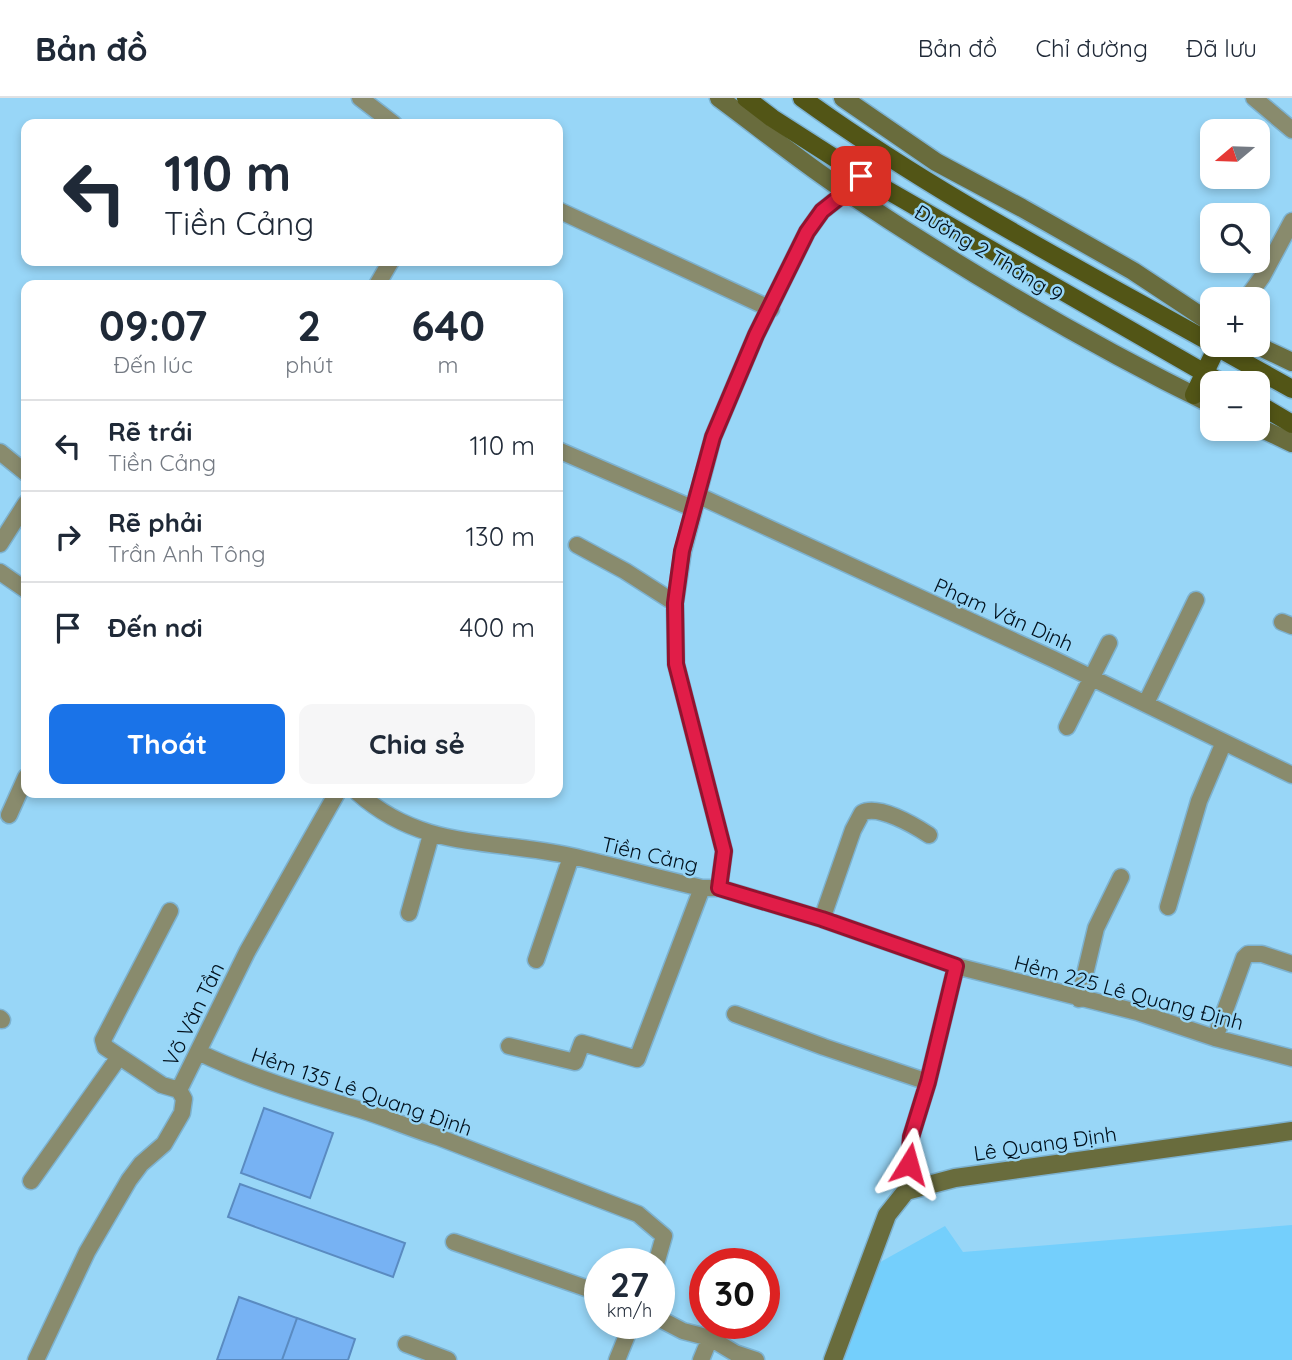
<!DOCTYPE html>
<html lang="vi">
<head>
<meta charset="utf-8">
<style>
	body { margin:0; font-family:Quicksand,sans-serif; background:#f6f6f7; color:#1f2937; height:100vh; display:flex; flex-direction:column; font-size:26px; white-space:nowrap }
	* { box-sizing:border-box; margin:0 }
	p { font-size:23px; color:#747a83 }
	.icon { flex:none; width:38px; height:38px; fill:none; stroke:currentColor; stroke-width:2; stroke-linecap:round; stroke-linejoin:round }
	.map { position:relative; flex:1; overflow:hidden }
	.drawer { position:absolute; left:21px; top:182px; width:542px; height:518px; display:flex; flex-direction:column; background:#fff; border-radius:14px; box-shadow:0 4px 10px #0003 }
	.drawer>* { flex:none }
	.top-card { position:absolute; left:21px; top:21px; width:542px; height:147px; border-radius:14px; box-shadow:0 4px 10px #0003; background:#fff; color:#1f2937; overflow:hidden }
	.needle { width:46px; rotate:251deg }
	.fabs { position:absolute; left:1200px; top:21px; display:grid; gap:14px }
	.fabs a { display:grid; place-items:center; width:70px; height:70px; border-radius:14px; background:#fff; box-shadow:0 4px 10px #0003; font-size:35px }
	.speed { position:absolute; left:584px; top:1150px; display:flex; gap:14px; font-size:35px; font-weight:700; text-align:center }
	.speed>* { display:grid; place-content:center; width:91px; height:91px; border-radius:50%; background:#fff; box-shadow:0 4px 10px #0003; line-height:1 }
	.speed small { font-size:18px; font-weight:400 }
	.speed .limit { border:10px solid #d22; background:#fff; color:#111 }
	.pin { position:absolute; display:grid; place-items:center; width:60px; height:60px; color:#fff; margin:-30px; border-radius:14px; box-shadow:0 4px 10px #0006 }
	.me { position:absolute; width:77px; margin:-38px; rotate:8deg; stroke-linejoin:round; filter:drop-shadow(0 0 5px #0008) }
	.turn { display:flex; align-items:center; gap:24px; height:147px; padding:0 28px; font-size:32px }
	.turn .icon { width:91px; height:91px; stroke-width:2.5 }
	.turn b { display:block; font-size:49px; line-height:60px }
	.eta { display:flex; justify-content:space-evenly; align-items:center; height:119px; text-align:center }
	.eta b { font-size:42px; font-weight:700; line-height:49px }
	.primary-button { display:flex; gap:14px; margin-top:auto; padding:14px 28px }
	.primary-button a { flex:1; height:80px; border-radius:14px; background:#1a73e8; color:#fff; font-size:28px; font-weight:700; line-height:80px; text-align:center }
	.primary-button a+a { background:#f6f6f7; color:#1f2937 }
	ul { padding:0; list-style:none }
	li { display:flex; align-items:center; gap:21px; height:91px; padding:0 28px; border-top:2px solid #e0e1e3 }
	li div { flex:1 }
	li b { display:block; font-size:26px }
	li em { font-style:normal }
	header { display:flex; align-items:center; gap:42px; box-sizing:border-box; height:98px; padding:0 35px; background:#fff; border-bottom:2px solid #e0e1e3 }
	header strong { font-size:33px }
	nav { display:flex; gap:38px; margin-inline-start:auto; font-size:24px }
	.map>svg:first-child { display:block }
	.built { fill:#74cffc }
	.building { fill:#77b2f3; stroke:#5a8bc1; stroke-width:2 }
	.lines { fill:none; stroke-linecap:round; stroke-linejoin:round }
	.minor-casing { stroke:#7db2d0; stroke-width:19 }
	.secondary-casing { stroke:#7db2d0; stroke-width:21 }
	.primary-casing { stroke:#7db2d0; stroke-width:21 }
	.minor { stroke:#898b6d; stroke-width:16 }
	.secondary { stroke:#696c3d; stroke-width:18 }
	.primary { stroke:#525516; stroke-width:18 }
	.route-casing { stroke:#92132f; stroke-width:18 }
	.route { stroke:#e11d48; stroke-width:12 }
	.labels { text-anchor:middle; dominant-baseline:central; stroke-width:5; stroke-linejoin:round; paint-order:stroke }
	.street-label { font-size:21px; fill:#00101c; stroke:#98d6f7 }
</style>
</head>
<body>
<header>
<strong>Bản đồ</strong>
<nav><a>Bản đồ</a><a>Chỉ đường</a><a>Đã lưu</a></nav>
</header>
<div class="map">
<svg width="1292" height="1262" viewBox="0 0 1292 1262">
	<rect width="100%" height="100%" fill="#98d6f7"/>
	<path class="built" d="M1292 1127V1262H837L875 1167 945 1128 963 1154Z"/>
	<path class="building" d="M264 1010 333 1035 310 1100 241 1075Z
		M240 1086 405 1145 393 1179 228 1119Z
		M239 1199 297 1220 282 1262H217Z
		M297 1220 355 1241 348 1262H282Z"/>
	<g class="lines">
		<defs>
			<path id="minor" d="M360 0 394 26
				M1254 0 1292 32
				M558 112 771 211
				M377 187 391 163
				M1246 201 1262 179 1292 123
				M558 352 692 410
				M0 354 26 375
				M697 397 1053 561 1292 677
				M0 446 26 405
				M577 447 625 473 675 505
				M0 474 26 492
				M1282 524 1292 528
				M1146 605 1196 502
				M1067 629 1109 545
				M358 695C422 752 492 741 571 758 615 768 658 780 702 790H719L822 821 956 868 928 984 911 1039 906 1093
				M9 717 26 679
				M719 790 724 753 676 566 675 505 683 453 713 339 756 237 807 134 822 113 846 94 861 77
				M1168 809 1199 703 1224 644
				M170 813 103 942 105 949 162 987 179 992
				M409 815 431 737
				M822 821 853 732 862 715C878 706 915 728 929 737
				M536 862 571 759
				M956 868 1137 914 1215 940 1292 960
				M1079 901 1096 830 1121 779
				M735 916 824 949 928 984
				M0 920 2 922
				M1215 940 1244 860 1248 856H1262L1292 866
				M509 948 575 964 582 945 637 961 702 790
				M198 954C250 979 306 996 361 1012 387 1020 412 1031 438 1039L638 1116 664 1138 656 1166
				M31 1083 119 959
				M454 1144 600 1195
				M660 1221 683 1233 710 1240 735 1255 756 1262
				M406 1246 448 1262
				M36 1262 87 1154 129 1082 141 1066 164 1046 182 1015 184 1001 179 992 247 854 337 695
				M617 1262 632 1225
				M701 1262 710 1240"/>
			<path id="secondary" d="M719 0C761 31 804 66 848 95 965 173 1087 245 1213 307
				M843 0 936 64 1022 110 1133 173 1213 226
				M1256 247 1292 264
				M1258 329 1292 345
				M833 1262 887 1117 906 1093 955 1080 1292 1033"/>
			<path id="primary" d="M746 0 772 20 861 77 1222 285
				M802 0C932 94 1074 168 1213 246
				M1213 247 1292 291
				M1194 297 1218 247
				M1258 306 1292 326"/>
		</defs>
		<use href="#minor" class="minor-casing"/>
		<use href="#secondary" class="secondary-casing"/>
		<use href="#primary" class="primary-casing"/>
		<use href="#minor" class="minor"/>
		<use href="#secondary" class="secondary"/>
		<use href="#primary" class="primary"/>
	</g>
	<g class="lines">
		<defs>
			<path id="route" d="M861 78 846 94 822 113 807 134 756 237 713 339 682 453 675 505 676 566 724 753 719 790 822 821 956 868 928 984 911 1039 909 1066"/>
		</defs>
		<use href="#route" class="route-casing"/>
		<use href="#route" class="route"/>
	</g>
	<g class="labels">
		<g class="street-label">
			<text transform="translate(989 155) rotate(31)">Đường 2 Tháng 9</text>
			<text transform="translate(1004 516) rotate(24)">Phạm Văn Dinh</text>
			<text transform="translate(650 756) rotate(13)">Tiền Cảng</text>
			<text transform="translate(1129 894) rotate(15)">Hẻm 225 Lê Quang Định</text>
			<text transform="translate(193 916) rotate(-64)">Võ Văn Tần</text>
			<text transform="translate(362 993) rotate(19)">Hẻm 135 Lê Quang Định</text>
			<text transform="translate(1045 1045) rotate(-8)">Lê Quang Định</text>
		</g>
	</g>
</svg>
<div class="fabs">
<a><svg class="needle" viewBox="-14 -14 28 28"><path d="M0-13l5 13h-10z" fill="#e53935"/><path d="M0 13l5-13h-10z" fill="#747a83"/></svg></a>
<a><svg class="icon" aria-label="search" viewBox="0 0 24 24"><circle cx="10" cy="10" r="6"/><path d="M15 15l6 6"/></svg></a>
<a>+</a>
<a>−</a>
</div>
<div class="speed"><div>27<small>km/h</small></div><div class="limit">30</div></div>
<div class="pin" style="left:861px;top:78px;background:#d93025"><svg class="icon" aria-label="arrive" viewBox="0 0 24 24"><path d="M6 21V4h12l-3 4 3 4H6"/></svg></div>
<svg class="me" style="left:909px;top:1066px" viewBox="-20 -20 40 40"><path d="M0-17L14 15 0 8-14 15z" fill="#e11d48" stroke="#fff" stroke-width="4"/></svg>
<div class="top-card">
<div class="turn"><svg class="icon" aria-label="left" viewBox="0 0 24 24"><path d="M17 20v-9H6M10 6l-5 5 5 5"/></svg><div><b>110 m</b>Tiền Cảng</div></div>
</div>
<section class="drawer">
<div class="eta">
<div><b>09:07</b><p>Đến lúc</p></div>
<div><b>2</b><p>phút</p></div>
<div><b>640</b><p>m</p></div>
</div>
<ul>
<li><svg class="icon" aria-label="left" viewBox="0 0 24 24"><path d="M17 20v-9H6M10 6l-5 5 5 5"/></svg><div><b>Rẽ trái</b><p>Tiền Cảng</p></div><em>110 m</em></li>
<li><svg class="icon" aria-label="right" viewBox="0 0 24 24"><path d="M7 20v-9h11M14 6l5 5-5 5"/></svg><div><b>Rẽ phải</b><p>Trần Anh Tông</p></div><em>130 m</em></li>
<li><svg class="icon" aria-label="arrive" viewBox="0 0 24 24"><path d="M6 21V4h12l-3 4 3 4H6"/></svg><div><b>Đến nơi</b></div><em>400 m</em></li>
</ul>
<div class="primary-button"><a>Thoát</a><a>Chia sẻ</a></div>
</section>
</div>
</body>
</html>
